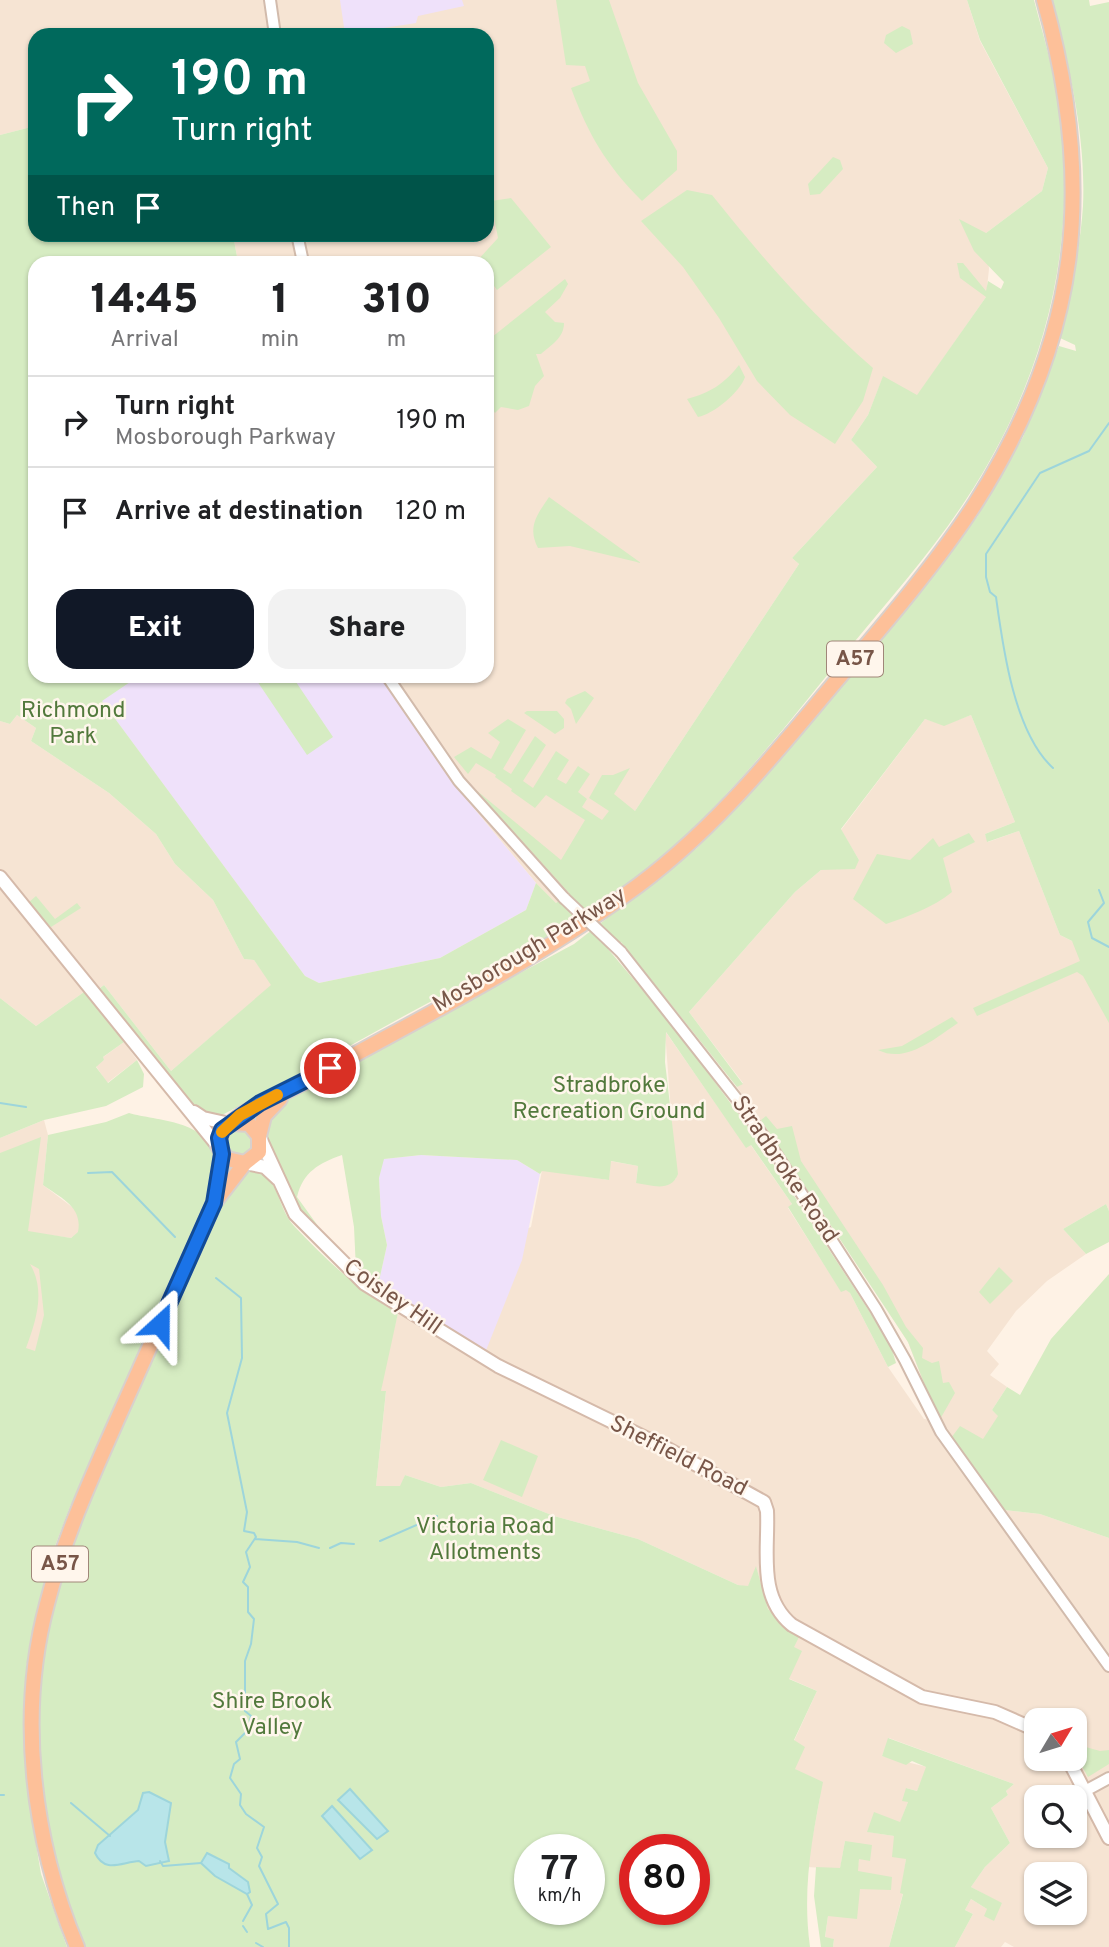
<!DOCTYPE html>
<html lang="en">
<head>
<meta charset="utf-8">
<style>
	body { margin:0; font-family:Overpass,sans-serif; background:#f2f2f2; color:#202124; height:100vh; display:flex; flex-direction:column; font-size:26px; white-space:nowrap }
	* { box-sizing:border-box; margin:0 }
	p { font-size:23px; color:#757577 }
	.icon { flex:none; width:38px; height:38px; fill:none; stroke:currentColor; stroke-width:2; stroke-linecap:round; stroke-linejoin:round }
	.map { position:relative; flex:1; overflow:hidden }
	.side { position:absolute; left:28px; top:256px; width:466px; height:427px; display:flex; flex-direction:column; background:#fff; border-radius:21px; box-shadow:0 2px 5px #0004 }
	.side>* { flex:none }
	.guide { position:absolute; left:28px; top:28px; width:466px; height:214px; border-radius:21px; box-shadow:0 2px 5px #0004; background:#00695c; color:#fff; overflow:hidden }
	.needle { width:46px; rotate:52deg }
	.tools { position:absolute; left:1024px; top:1708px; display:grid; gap:14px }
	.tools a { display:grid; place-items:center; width:63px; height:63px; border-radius:14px; background:#fff; box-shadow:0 2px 5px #0004; font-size:35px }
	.speed { position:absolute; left:514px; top:1834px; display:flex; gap:14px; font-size:35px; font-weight:700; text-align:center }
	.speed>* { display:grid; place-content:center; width:91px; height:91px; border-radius:50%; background:#fff; box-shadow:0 2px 5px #0004; line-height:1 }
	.speed small { font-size:18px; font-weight:400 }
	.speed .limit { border:10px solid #d22; background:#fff; color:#111 }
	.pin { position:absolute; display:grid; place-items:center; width:60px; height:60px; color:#fff; margin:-30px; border:4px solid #fff; border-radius:50%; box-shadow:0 2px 7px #0007 }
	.me { position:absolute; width:77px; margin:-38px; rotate:24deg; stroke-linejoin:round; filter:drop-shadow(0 0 5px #0008) }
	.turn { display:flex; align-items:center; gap:24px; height:147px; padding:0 28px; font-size:32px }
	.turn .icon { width:91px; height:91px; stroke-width:2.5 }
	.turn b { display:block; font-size:49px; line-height:60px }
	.then { display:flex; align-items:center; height:66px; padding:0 28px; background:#0003; gap:14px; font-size:26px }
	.eta { display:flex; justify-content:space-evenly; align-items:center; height:119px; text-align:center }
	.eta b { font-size:42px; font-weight:800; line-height:49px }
	.primary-button { display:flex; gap:14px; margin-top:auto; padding:14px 28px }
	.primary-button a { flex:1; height:80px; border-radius:21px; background:#111827; color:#fff; font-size:28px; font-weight:800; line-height:80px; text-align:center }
	.primary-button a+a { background:#f2f2f2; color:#202124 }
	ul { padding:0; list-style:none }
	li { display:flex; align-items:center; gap:21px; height:91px; padding:0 28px; border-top:2px solid #e0e0e0 }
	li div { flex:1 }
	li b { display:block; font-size:26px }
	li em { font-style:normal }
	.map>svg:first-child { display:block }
	.residential { fill:#f6e4d3; fill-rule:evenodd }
	.education { fill:#efe1fa }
	.green { fill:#d6ecc2; fill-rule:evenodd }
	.water { fill:#b8e5e9; stroke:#9dd5db; stroke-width:2 }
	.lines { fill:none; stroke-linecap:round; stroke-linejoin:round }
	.stream { stroke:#9dd5db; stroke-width:2 }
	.tertiary-casing { stroke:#d2bbac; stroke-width:14 }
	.secondary-casing { stroke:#d5baaa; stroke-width:16 }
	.trunk-casing { stroke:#d9d0cc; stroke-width:18 }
	.tertiary { stroke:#fff; stroke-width:10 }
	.secondary { stroke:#fff; stroke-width:12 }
	.trunk { stroke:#fdc099; stroke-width:14 }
	.tertiary-bridge-casing { stroke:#d2bbac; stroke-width:14; stroke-linecap:butt }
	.tertiary-bridge { stroke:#fff; stroke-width:10 }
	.route-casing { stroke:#114b97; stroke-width:18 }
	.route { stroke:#1a73e8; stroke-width:12 }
	.slow { stroke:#f59e0b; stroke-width:12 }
	.labels { text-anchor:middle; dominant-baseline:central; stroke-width:5; stroke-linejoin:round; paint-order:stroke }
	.shield { fill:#fff6ec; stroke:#a08679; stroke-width:2 }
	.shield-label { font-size:21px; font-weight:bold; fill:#785648 }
	.park-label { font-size:23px; fill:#52793c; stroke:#fff6ec }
	.street-label { font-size:23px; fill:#785648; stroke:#fff6ec }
</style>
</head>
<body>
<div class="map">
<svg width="1109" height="1947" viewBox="0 0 1109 1947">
	<rect width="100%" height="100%" fill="#fef2e5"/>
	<path class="residential" d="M0 0H967L980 41 1048 168 1042 191 986 233 989 269 986 297 917 396 883 377 868 415 851 440 877 467 792 558 799 564 635 811 630 809 570 893 556 903 536 883 467 800 381 676H486V262H238L233 235 486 234V35H346L322 31 320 35H35V126L0 135Z
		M17 715 36 728 31 741 109 793 156 834 175 864 213 900 244 959 254 960 272 985 171 1071 104 985 88 997 84 992 36 1026 0 998V721L10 724Z
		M971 715 1015 822 985 834 988 842 1019 831 1060 935 1072 941 1109 984V1211L1106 1204 1063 1229 1086 1254 1047 1281 1016 1311 987 1351 999 1364 990 1375 1007 1387 992 1410 999 1416 983 1440 951 1438 1004 1510 1040 1514 1109 1538V1947H1014L1005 1942 1001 1947H955L973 1914 965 1910 971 1899 987 1909 1002 1904 971 1887 985 1867 1010 1843 991 1808 1008 1795 1006 1791 1014 1784 889 1738 882 1756 927 1767 917 1791 906 1788 908 1802 900 1823 868 1832 894 1836 906 1859 901 1893H903L889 1947H833L834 1939 825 1938 828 1916 857 1871 859 1859 845 1841 840 1869 807 1867 820 1797 795 1769 794 1741 817 1691 781 1675 780 1621 768 1609 756 1567 748 1587 738 1585 638 1539 554 1516 471 1483 441 1487 405 1475 401 1486H376L386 1392 381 1391 382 1377 398 1313 377 1290 531 1227 542 1170 609 1180 610 1161 638 1166 636 1183 676 1179 665 1031 746 1147 750 1144 792 1204 788 1208 841 1291 846 1289 850 1293 888 1367 924 1419 938 1421 908 1342 804 1181 737 1087 743 1083 689 1012 795 892 821 870 859 860 841 830 925 719 944 725ZM1036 1720H1074V1759H1036ZM1036 1797H1074V1836H1036ZM1036 1874H1074V1913H1036Z
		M124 1042 137 1060 107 1083 96 1066 104 1060 102 1058Z
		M44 1120 48 1135 43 1185 76 1210 80 1223 79 1232 71 1238 27 1232 66 1253 0 1603V1138Z"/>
	<path class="education" d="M340 0H462L464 6 418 16 416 23 345 34Z
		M139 676H381L467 800 536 883 526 910 440 958 319 983 305 976 101 700Z
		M421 1155 517 1160 540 1174 522 1260 485 1353 377 1290 387 1245 381 1216 379 1178 383 1159Z"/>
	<path class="green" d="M556 0H609L638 83 677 151V170L642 201C606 165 588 134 571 88L590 81 585 66 566 65Z
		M967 0H1034C1042 31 1052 63 1057 95 1081 238 1046 378 967 498 932 552 887 602 846 652 784 728 723 808 647 869 576 927 495 967 415 1010 350 1045 287 1082 222 1115 186 1120 118 1019 95 992L104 985 171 1071 271 985 254 960 244 959 213 900 175 864 156 834 109 793 31 741 36 728 17 715 10 724 0 721V135L35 126V234L233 235 238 262H35V676H139L102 701 305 976 319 983 440 958 526 910 536 883 556 903 569 893 476 790 561 860 585 820 546 795 535 808 511 791 512 789 495 777 496 775 476 763 468 774 454 757 471 747 491 759 500 742 488 733 508 719 526 730 503 769 511 774 535 736 546 745 523 781 533 788 556 751 569 760 557 779 566 784 578 766 590 774 578 792 587 799 582 807 602 820 609 811 589 798 602 775H613L630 768 614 794 635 811 799 564 792 558 877 467 851 440 868 415 883 376 917 395 986 297 960 278 957 263H963L986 291 988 281 1001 289 1004 282 974 251 959 219 986 233 1042 191 1048 168 980 40Z
		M1051 0H1089L1090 6 1109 2V1023L1083 976 1077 972 977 1016 973 1008 1080 961 1072 941 1060 935 1019 831 987 842 985 834 1015 822 971 715 944 726 925 719 841 829 859 860 855 869 821 870 795 892 689 1012 743 1084 737 1087 621 942 608 949 677 1031 757 1139 890 1343 896 1363 888 1367 850 1293 846 1290 841 1292 788 1207 792 1204 751 1145 746 1148 666 1032 665 1062 678 1174C671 1193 651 1185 636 1183L638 1166 611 1161 609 1180 542 1171 540 1174 517 1160 421 1155 384 1159 379 1178 381 1216 387 1245 377 1290 356 1270 354 1227 342 1155C319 1163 303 1172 297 1197L318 1226 314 1230 295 1209 265 1140 267 1116 283 1100 574 944 697 848 758 784 977 517 1023 437 1059 346 1076 351 1075 345 1060 338C1070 295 1080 251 1083 206 1086 138 1070 66 1051 0Z
		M902 26 910 30 913 44 896 53 884 43 886 35Z
		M833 157 840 160 843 169 820 194 810 195 808 184Z
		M687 190 712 195C764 260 810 313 873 368L863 401 835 444 790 415 757 381 719 318 683 267 641 221Z
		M511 198 551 247 497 290 487 276 486 262H476L498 238 491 201Z
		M565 279 568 284 560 298 545 312 555 322 564 323C564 338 551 345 541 354H536L544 376 535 386 529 406 518 410 501 407 495 413 487 401V341Z
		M739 365 745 377C740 392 714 414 698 417L687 399C710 393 724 384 739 365Z
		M549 497 641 563 570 546 538 548C527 527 537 515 549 497Z
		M258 676H292L333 737 307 755 255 678Z
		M585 691 594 698 576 724 571 709 565 703 567 699Z
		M527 711H557L564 719V728L555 734 524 713Z
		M969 833 975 842 943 858 952 892C932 908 909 916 886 924L853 899 877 854 910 860 933 838 939 847Z
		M36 896 55 919 77 903 81 908 51 927 28 903Z
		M84 992 124 1042 103 1057 104 1060 96 1067 108 1083 137 1060 144 1074 143 1087 106 1106 44 1120 0 1138V998L36 1026Z
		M952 1017 958 1023C934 1039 906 1064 878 1050L902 1046Z
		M129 1113C156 1121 210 1120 214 1158 215 1171 209 1189 207 1202L70 1507 49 1562 26 1667 25 1751 40 1752C34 1618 78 1525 131 1406 161 1338 191 1270 222 1202L246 1169C280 1170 275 1205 294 1226 327 1261 357 1289 398 1313L381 1391H386L376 1486H400L405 1475 441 1487 471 1483 554 1516 638 1539 738 1585 748 1586 756 1566 768 1609 800 1635 794 1647 802 1651 789 1679 817 1691 794 1740 805 1747 795 1769 823 1782C812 1838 802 1889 810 1947H84L70 1914 55 1862 35 1838 41 1874 67 1947H0V1153L41 1137 28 1231 71 1238 78 1232C83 1207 61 1198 43 1185L48 1135 106 1122ZM30 1264 39 1269 44 1315 35 1351 26 1348C36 1321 46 1291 30 1264ZM530 1850H590V1909H530ZM635 1850H695V1909H635Z
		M766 1116 777 1129 792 1126 801 1161 883 1285 906 1327 923 1348 922 1358 932 1363 939 1361 943 1383 949 1382 955 1393 939 1421 908 1342 761 1120Z
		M226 1142a13 13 0 1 1 26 0a13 13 0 1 1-26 0Z
		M1106 1204 1109 1211V1242L1086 1254 1063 1229Z
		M999 1267 1013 1281 990 1304 979 1292Z
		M1109 1274V1538L1040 1514 1004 1510 951 1438 960 1426 983 1439 998 1416 992 1410 1007 1387 1020 1395 1051 1339Z
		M501 1440 538 1456 522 1497 483 1480Z
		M888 1738 1014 1784 1006 1791 1008 1795 991 1808 1010 1843 985 1867 971 1887 1002 1903 994 1921 984 1916 987 1909 971 1899 965 1910 973 1914 955 1947H889L903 1894 900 1893 906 1859 892 1857 894 1836 867 1832 874 1812 900 1822 908 1802 902 1801 906 1788 917 1791 926 1767 912 1761 906 1765 882 1756Z
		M1075 1744 1100 1751 1109 1750V1764L1088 1777 1075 1754Z
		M845 1841 872 1845 870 1861 859 1859 858 1871 892 1877 891 1890 860 1889 857 1919 828 1916 825 1937 834 1939 833 1947H821L814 1896 816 1867 840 1868Z"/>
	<path class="water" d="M350 1789 388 1831 377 1839 338 1800Z
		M149 1792 171 1803 165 1842 169 1861 146 1866 139 1861C122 1862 105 1874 95 1853L98 1845 138 1810 143 1793Z
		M332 1806 372 1850 360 1859 322 1816Z
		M207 1853 229 1864V1868L248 1882 250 1892 247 1894 215 1876 201 1863Z"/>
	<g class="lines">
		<path class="stream" d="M1053 768C1014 732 1003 648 996 597L990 592 986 577V554L1040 473 1089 451 1109 423
			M1099 890 1104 903 1088 922 1092 938 1109 947
			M0 1103 26 1107
			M88 1173 112 1172 175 1237
			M216 1278 241 1298 242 1358 227 1413 247 1512 244 1531 254 1533 256 1537 246 1552 250 1567 243 1582 248 1587V1612L254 1619 251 1644 245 1661V1711L251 1716 248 1730 236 1742 240 1759 234 1764 230 1778 241 1794 240 1805 246 1814 264 1827 257 1848 262 1857 259 1866 278 1904 266 1914 268 1929 286 1922 289 1928V1947
			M255 1539 297 1542 319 1548
			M380 1541 437 1516
			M330 1548 341 1543 354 1544
			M0 1795H4
			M71 1803 110 1836
			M160 1861 163 1866 201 1863
			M243 1921 252 1905 247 1894
			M243 1926 247 1932
			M256 1943 263 1947"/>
		<defs>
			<path id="tertiary" d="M270 0 275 35
				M297 234 303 262
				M387 676 459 781 564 898
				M621 952 736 1098 776 1154 876 1309 905 1360 941 1432 1109 1666
				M1085 1791 1109 1778"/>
			<path id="secondary" d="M0 877 218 1146
				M194 1112 203 1118 230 1124
				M260 1138 295 1214 365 1284 498 1366 666 1448 764 1502 767 1511C769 1550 757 1596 792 1625L922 1697 995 1712 1036 1730
				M245 1163 265 1167 278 1179
				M1068 1759 1109 1838"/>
			<path id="trunk" d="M232 1123 249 1124 259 1136V1152L245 1163 227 1159 218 1146 222 1130 241 1115C264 1101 289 1091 314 1077 418 1019 528 965 625 895 708 837 772 758 836 681 882 627 937 563 975 504 1080 339 1096 186 1044 0
				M259 1136 264 1116 280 1099
				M215 1198 222 1154
				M77 1947C33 1841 17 1716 47 1604 64 1537 93 1474 121 1411 152 1342 183 1272 214 1203L245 1163"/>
		</defs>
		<use href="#tertiary" class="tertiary-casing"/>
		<use href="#secondary" class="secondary-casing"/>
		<use href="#trunk" class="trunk-casing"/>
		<use href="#tertiary" class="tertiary"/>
		<use href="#secondary" class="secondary"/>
		<use href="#trunk" class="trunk"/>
		<defs>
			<path id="tertiary-bridge" d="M564 898 621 952"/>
		</defs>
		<use href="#tertiary-bridge" class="tertiary-bridge-casing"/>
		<use href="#tertiary-bridge" class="tertiary-bridge"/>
	</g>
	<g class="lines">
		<defs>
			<path id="route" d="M160 1324 214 1203 222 1154 219 1138 222 1130 260 1103 330 1068"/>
		</defs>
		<use href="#route" class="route-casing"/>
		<use href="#route" class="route"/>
		<path class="slow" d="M222 1132 240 1115 277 1095"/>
	</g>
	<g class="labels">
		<g class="shield">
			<rect x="827" y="641.5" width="56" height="35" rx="5"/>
			<rect x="32" y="1546.5" width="56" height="35" rx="5"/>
		</g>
		<g class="shield-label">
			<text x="855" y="659">A57</text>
			<text x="60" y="1564">A57</text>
		</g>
		<g class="park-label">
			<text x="73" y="711">Richmond<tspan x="73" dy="26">Park</tspan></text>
			<text x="609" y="1086">Stradbroke<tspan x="609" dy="26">Recreation Ground</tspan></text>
			<text x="485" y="1527">Victoria Road<tspan x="485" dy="26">Allotments</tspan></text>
			<text x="272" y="1702">Shire Brook<tspan x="272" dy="26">Valley</tspan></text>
		</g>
		<g class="street-label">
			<text transform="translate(530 951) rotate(-31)">Mosborough Parkway</text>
			<text transform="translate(784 1170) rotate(56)">Stradbroke Road</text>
			<text transform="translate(392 1298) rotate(35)">Coisley Hill</text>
			<text transform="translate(678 1457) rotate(27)">Sheffield Road</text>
		</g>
	</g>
</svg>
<div class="tools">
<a><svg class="needle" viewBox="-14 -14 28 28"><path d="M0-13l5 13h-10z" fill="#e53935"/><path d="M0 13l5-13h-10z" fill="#757577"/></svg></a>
<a><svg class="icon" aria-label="search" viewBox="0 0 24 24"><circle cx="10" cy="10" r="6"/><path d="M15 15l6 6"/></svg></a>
<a><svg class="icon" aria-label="layers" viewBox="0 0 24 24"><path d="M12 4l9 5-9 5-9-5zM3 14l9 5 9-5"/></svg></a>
</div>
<div class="speed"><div>77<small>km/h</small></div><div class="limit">80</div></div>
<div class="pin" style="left:330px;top:1068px;background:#d93025"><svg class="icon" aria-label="arrive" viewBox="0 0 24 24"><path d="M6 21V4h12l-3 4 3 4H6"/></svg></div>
<svg class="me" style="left:160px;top:1324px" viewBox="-20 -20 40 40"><path d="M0-17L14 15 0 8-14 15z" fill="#1a73e8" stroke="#fff" stroke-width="4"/></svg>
<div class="guide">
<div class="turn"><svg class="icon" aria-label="right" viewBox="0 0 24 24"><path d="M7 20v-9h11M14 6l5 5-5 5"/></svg><div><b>190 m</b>Turn right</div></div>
<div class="then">Then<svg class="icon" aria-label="arrive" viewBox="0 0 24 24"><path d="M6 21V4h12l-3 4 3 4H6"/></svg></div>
</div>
<section class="side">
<div class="eta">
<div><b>14:45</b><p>Arrival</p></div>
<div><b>1</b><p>min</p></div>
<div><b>310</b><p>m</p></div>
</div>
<ul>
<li><svg class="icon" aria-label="right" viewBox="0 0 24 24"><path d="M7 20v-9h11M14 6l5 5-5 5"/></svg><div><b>Turn right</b><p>Mosborough Parkway</p></div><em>190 m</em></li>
<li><svg class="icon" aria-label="arrive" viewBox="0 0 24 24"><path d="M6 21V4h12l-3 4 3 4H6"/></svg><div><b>Arrive at destination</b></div><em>120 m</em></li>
</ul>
<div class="primary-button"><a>Exit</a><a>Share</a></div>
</section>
</div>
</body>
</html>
